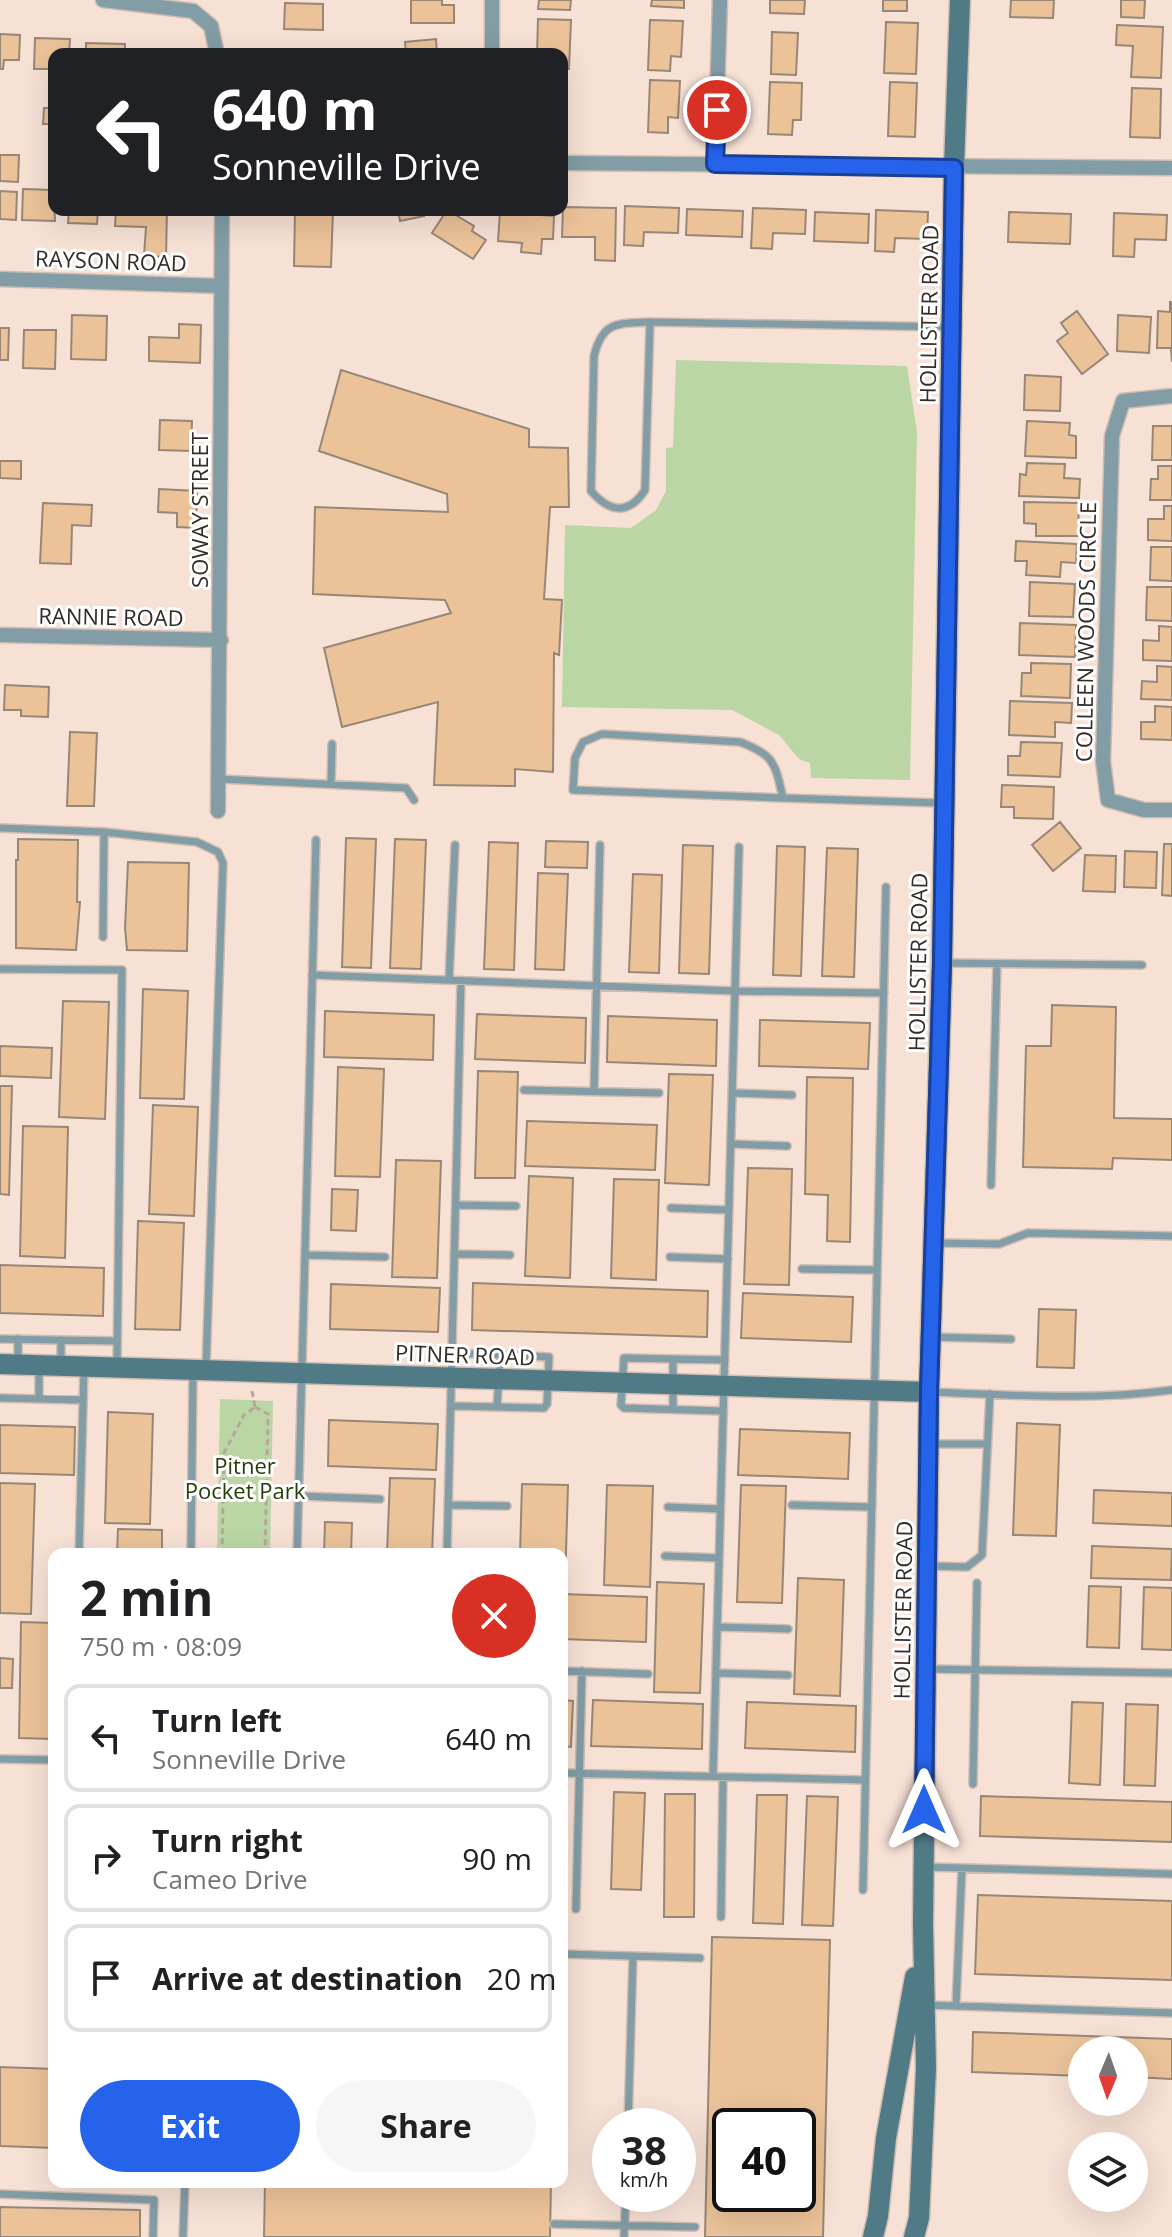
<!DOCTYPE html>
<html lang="en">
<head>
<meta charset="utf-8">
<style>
	body { margin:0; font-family:"Open Sans",sans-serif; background:#f6f6f6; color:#202124; height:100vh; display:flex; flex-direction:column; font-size:30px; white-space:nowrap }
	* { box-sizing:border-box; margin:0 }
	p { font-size:26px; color:#757577 }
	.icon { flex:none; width:44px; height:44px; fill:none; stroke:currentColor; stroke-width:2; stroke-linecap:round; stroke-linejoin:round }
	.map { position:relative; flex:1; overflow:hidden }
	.side { position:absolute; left:48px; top:1548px; width:520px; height:640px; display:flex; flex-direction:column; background:#fff; border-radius:16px; box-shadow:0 8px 32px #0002 }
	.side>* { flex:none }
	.banner { position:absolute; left:48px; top:48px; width:520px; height:168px; border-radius:16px; box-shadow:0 8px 32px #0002; background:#202124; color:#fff; overflow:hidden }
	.needle { width:52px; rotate:182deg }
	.fabs { position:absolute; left:1068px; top:2036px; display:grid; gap:16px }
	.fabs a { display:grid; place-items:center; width:80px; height:80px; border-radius:50%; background:#fff; box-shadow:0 8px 32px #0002; font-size:40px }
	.speed { position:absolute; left:592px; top:2108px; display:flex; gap:16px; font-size:40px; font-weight:700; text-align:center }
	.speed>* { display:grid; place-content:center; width:104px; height:104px; border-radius:50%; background:#fff; box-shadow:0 8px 32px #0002; line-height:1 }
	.speed small { font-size:20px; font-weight:400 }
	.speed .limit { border:4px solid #111; border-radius:12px; background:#fff; color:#111 }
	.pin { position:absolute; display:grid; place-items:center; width:68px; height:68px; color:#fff; margin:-34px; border:4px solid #fff; border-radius:50%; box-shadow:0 2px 8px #0007 }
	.me { position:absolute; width:88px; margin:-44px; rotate:0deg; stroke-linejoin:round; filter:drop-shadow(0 0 6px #0008) }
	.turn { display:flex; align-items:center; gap:28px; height:168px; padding:0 32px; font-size:36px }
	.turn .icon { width:104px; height:104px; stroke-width:2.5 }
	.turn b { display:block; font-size:56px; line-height:68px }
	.round { display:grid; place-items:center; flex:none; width:84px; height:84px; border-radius:42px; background:#f6f6f6 }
	.summary { display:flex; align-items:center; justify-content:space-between; height:136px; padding:0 32px }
	h1 { font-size:48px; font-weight:700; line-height:60px }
	.cta { display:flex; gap:16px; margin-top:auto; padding:16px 32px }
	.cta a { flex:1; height:92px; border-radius:48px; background:#2563eb; color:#fff; font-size:32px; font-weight:700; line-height:92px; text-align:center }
	.cta a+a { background:#f6f6f6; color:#202124 }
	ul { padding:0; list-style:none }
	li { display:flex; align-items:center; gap:24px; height:108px; margin:0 16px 12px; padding:0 16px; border:4px solid #e0e0e0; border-radius:16px }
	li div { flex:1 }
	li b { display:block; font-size:30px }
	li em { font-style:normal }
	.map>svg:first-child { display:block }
	.green { fill:#bbd6a5 }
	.building { fill:#ecc399; stroke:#968777; stroke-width:2; fill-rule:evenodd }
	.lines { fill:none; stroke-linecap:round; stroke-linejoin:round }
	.lane-casing { stroke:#d0bdb2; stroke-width:10 }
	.street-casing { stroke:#d0bdb2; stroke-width:17 }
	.secondary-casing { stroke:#d0bdb2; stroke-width:23 }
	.path { stroke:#b8a69d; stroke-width:3; stroke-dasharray:6 4; stroke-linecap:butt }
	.lane { stroke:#829da6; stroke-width:7 }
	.street { stroke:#829da6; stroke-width:14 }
	.secondary { stroke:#517a87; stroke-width:20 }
	.route-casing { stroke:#184099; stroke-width:20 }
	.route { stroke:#2563eb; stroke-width:14 }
	.labels { text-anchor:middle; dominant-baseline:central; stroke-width:6; stroke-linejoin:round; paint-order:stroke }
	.street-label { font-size:22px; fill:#342b27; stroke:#fff }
	.park-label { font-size:22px; fill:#263e0a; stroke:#fff }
</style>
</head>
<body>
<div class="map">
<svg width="1172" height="2237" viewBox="0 0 1172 2237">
	<rect width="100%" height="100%" fill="#f7e1d5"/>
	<path class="green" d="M676 360 907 366 917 432 910 780 811 778 810 763 799 759 779 735 732 710 562 707 565 525 631 528 656 510 666 491V448L673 447Z
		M220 1399 273 1401 270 1554H217Z"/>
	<path class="building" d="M411 0H442V5H454V23H411Z
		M539 0H571L570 10 538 9Z
		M652 0H684V8L651 6Z
		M770 0H805L804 14 770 13Z
		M883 0H907V11H883Z
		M1011 0H1054L1053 18 1010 17Z
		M1121 0H1145L1144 18 1121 17Z
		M285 3 323 4V30L284 29Z
		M538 19 571 20 569 69H562V54H537Z
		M650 20 683 21 681 57 671 56 670 71 648 70Z
		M886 22 918 23 916 74 884 73Z
		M1117 25 1163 27 1161 78 1131 77 1133 46 1116 45Z
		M772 32 798 33 796 75 771 74Z
		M0 34 20 35 19 60H4L3 69H0Z
		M35 38 70 39 69 54H54V69H34Z
		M436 39 437 54H406L405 42Z
		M86 43 125 44V54H86Z
		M562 79H567L566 131H562Z
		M650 80 680 81 678 118 668 117V133L648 132Z
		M770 82 802 83 801 120H793L792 135 768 134Z
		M890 82 917 83 915 137 888 136Z
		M1132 88 1161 89 1160 138 1130 137Z
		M44 108H54V124H43Z
		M0 155H19L18 182 0 181Z
		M23 189 54 190 55 221 22 220Z
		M0 191 17 192 16 220 0 219Z
		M625 206 679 208 678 233 644 232 643 246 624 245Z
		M563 207 616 208 615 261 595 260V237H562Z
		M753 208 806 210 805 234 773 233 772 249 751 248Z
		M687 209 743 211 742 237 686 235Z
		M69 210H98L97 224 68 223Z
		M116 210H167L166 257 144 256 146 227 115 226Z
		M295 210H333L331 267 294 266Z
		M398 210H422L424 216 400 221Z
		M447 210 474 226 472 231 486 240 473 259 432 233Z
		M876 210 928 212 927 239 895 238 894 252 875 251Z
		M500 212 554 216 553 239H542L541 254 521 252 522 243 498 241Z
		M815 212 869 214 868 243 814 241Z
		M1009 212 1071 214 1070 244 1008 242Z
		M1114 213 1167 215 1166 240 1135 239 1134 257 1113 256Z
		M1170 302H1172V362L1171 348H1157L1158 311 1170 312Z
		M1077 311 1108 354 1082 374 1057 341 1068 333 1061 323Z
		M72 315 107 316 106 360 71 359Z
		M1118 315 1151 317 1149 353 1117 351Z
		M179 324 201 325 200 363 149 361V337L179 338Z
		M0 328H9L8 360H0Z
		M24 330H56L55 369 23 368Z
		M341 370 529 429V447L568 448 569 507H550L544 599 562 600 559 655 554 653 553 772 515 769V786L434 785 438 702 342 727 324 648 451 613 445 600 313 594 315 507 448 512 447 494 319 451Z
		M1025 375 1061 377 1060 411 1024 410Z
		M160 420 192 421 191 451 159 450Z
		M1027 421 1070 423 1069 435 1076 436V458L1025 456Z
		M1153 426H1172V460H1152Z
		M0 461H21V479L0 478Z
		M1027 463 1065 464 1064 478 1080 479 1079 498 1019 496 1020 474 1026 475Z
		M1158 466H1172V500H1150L1151 479H1158Z
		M159 489 197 491 196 528 177 527V513L158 512Z
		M1024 502 1079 503 1078 536H1036V524L1024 523Z
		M43 503 92 505 91 526 72 525 71 564 40 563Z
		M1164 506H1172V541L1148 540V519H1164Z
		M1016 541 1077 544 1076 563 1061 562 1060 577 1026 575 1027 561H1015Z
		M1151 547H1172V581L1150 580Z
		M1030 582 1075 584 1073 617 1029 616Z
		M1147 587H1172V621L1146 620Z
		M1020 623 1076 625 1075 657 1019 655Z
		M1159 626 1172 627V661L1143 660V640L1159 641Z
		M1031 663 1071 664 1070 698 1021 696 1022 673H1031Z
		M1157 666 1172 667V700L1141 699 1142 681 1157 682Z
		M5 685 49 687 48 717 21 716V710H4Z
		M1010 701 1072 703 1071 723 1055 722V737L1009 735Z
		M1155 706 1172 707V740L1141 739V722H1155Z
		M70 732 97 733 94 806H67Z
		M1021 742 1062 743 1060 777 1008 775V756H1020Z
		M1002 785 1054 787 1053 819 1014 818V807H1001Z
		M1060 822 1081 848 1053 871 1032 845Z
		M346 838 376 839 371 968 342 967Z
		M18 839 78 840 77 902H80L76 950 16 948V860H18Z
		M395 839 426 840 421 969 390 968Z
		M546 841 588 842 587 868 545 867Z
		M489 842 518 843 514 970 484 969Z
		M1164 844H1172V896L1162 895Z
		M683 845 713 846 709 974 679 973Z
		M777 846 805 847 801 976 773 975Z
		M827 848 858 849 854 977 822 976Z
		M1125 851 1157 852 1156 888 1124 887Z
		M1085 855 1116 856 1115 892 1083 891Z
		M128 862 189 863 187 951 127 950 125 928Z
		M538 873 568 874 564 970 535 969Z
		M633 874 662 875 659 973 629 972Z
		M143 989 188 991 184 1099 140 1098Z
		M63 1001 109 1002 105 1119 59 1117Z
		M1052 1005 1116 1007 1114 1118 1172 1119V1160L1113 1158 1112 1169 1023 1167 1026 1046H1051Z
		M325 1011 434 1015 433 1060 324 1057Z
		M477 1014 586 1018 585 1063 475 1059Z
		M608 1016 717 1020 716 1066 607 1062Z
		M760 1020 870 1023 868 1069 759 1066Z
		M0 1046 52 1048 51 1078 0 1076Z
		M338 1067 384 1069 380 1177 335 1176Z
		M478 1071 518 1072 515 1178H475Z
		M669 1074 713 1075 709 1185 665 1183Z
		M807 1077 853 1078 850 1242 827 1241 828 1195 805 1194Z
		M0 1086H12L9 1195 0 1194Z
		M153 1105 198 1107 194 1216 149 1214Z
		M527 1121 657 1125 655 1170 525 1166Z
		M23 1126 68 1127 65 1258 20 1256Z
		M396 1160 441 1161 437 1278 392 1277Z
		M748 1168 792 1169 789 1285 744 1284Z
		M529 1176 573 1178 570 1278 525 1276Z
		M614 1179 659 1180 656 1280 611 1278Z
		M332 1189 358 1190 356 1231 331 1230Z
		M138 1221 184 1223 180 1330 135 1329Z
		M0 1265 104 1268 103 1316 0 1313Z
		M473 1283 708 1291 707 1337 472 1330Z
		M331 1284 440 1288 438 1332 330 1329Z
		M743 1293 853 1297 851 1342 741 1338Z
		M1039 1309 1076 1310 1074 1368 1037 1367Z
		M108 1412 153 1414 150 1524 105 1523Z
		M329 1420 438 1424 436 1470 328 1466Z
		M1017 1423 1060 1425 1056 1536 1013 1535Z
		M0 1425 75 1427 74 1475 0 1473Z
		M740 1429 850 1433 848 1479 738 1475Z
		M390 1478 435 1479 432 1554H387Z
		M0 1483 35 1484 31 1614 0 1613Z
		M522 1484 568 1485 565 1585H562V1554H520Z
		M607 1485 653 1486 650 1587 604 1585Z
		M741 1485 786 1486 782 1603 737 1602Z
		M1094 1490 1172 1493V1526L1093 1523Z
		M325 1522 352 1523 351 1554H324Z
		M118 1529 162 1530V1554H117Z
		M1092 1546 1172 1549 1171 1580 1091 1578Z
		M798 1578 844 1580 840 1696 794 1694Z
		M657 1582 704 1584 700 1693 654 1692Z
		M1089 1586 1121 1587 1119 1648 1087 1647Z
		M1144 1587 1172 1588V1650L1142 1649Z
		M562 1594 647 1597 646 1642 562 1639Z
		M21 1622 54 1623V1739L19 1738Z
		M0 1658 13 1659 12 1688H0Z
		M562 1700 573 1701 571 1747 562 1746Z
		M593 1700 703 1704 702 1749 591 1746Z
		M747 1702 856 1706 855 1752 745 1748Z
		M1072 1702 1103 1703 1100 1785 1069 1783Z
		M1126 1704 1158 1705 1155 1786 1124 1785Z
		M614 1792 645 1793 641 1890 611 1889Z
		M665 1794H695L694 1917H664Z
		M757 1795H787L783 1924 753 1923Z
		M807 1796 838 1797 833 1926 802 1925Z
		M981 1796 1172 1802V1842L980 1836Z
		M978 1895 1172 1901V1980L975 1974Z
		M712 1937 830 1940 823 2237H705ZM730 2126H798V2194H730Z
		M973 2032 1172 2039V2079L1134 2077V2050H1082V2076L972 2072Z
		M0 2067 54 2069V2148L0 2146Z
		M265 2182H551L550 2237H264Z
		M0 2207 140 2210V2237H0Z"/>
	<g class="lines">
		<defs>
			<path id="lane" d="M650 322 645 490C629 515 610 513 591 491L594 356C603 320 618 324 650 322L951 327
				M602 734 740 742C775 755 775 764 783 798L573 790 575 758 583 742Z
				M219 779 406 788 414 800
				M331 784 332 744
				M783 798 941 803
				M0 828 104 832 197 842 218 852 223 863 206 1368
				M103 937 104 832
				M944 963 1142 965
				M0 969 122 970 117 1365
				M312 975 735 991 884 993
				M449 980 455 845
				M524 1090 659 1093
				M594 1092 600 845
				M732 1093 792 1095
				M731 1144 787 1146
				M991 1185 997 964
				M456 1205 516 1206
				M671 1208 729 1210
				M935 1243 999 1244 1028 1233 1172 1236
				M454 1254 510 1255
				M305 1255 385 1257
				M670 1257 728 1259
				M802 1269 877 1270
				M933 1337 1011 1339
				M0 1339 117 1341
				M18 1339V1362
				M61 1366V1340
				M931 1392C1011 1395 1093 1401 1172 1390
				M0 1398 83 1400
				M39 1399V1369
				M451 1406 544 1408 547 1404 549 1357 452 1353
				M497 1407 500 1356
				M673 1409V1359
				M723 1411 624 1408 621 1405 624 1358 725 1360
				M930 1444H987
				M299 1496 380 1499
				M448 1505 507 1506
				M792 1505 872 1507
				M668 1507 720 1509
				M79 1554 84 1368
				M191 1554 193 1372
				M297 1554 316 840
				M447 1554 461 981
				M665 1556 719 1558
				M929 1566 967 1567 982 1555 990 1394
				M717 1627 788 1629
				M926 1669 1172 1673
				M562 1671 648 1674
				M716 1673 788 1675
				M0 1759 54 1760
				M562 1773 865 1780
				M713 1776 739 847
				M973 1784 977 1583
				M926 1867 1172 1874
				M863 1890 886 887
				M576 1909 582 1671
				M721 1917 723 1777
				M562 1954 700 1958
				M927 2005 1172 2013
				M956 2006 962 1868
				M628 2126 633 1956
				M0 2194 154 2200 153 2237
				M554 2224 695 2227
				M183 2237 185 2182
				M624 2237 626 2194"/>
			<path id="street" d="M103 0 193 11 211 26 217 54
				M492 54V0
				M562 163 1172 168
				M715 164 720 0
				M0 279 221 286
				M1172 396 1123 401 1112 436 1103 761 1108 800 1144 810H1172
				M0 635 221 640
				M218 811 222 210"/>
			<path id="secondary" d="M0 1364 929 1392
				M873 2237 878 2216 886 2138 915 1977
				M914 2237 919 2218 926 2068 923 1925 929 1392 942 963 954 168 960 0"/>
		</defs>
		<use href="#lane" class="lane-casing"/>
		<use href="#street" class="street-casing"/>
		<use href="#secondary" class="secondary-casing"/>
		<path class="path" d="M252 1391 255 1407
			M255 1407 268 1414 265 1554
			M222 1554 224 1453 244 1415 255 1407"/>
		<use href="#lane" class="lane"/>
		<use href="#street" class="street"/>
		<use href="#secondary" class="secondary"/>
	</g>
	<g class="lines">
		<defs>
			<path id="route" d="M717 110 715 164 954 168 942 963 929 1392 924 1810"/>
		</defs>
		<use href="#route" class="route-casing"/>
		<use href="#route" class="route"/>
	</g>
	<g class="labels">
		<g class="street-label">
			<text transform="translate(111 260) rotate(2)">RAYSON ROAD</text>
			<text transform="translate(928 314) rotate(-89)">HOLLISTER ROAD</text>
			<text transform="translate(199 510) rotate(-90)">SOWAY STREET</text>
			<text transform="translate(111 616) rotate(1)">RANNIE ROAD</text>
			<text transform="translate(1085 632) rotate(-89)">COLLEEN WOODS CIRCLE</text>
			<text transform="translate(917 962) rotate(-89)">HOLLISTER ROAD</text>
			<text transform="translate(465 1354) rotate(2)">PITNER ROAD</text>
			<text transform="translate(902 1610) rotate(-89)">HOLLISTER ROAD</text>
		</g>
		<g class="park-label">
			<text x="245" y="1465">Pitner<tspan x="245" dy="25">Pocket Park</tspan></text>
		</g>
	</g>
</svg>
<div class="fabs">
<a><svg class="needle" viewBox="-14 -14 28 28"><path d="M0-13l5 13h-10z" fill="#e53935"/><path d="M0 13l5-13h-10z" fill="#757577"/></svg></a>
<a><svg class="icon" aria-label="layers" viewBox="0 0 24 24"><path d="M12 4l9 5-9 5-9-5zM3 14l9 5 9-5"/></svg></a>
</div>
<div class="speed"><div>38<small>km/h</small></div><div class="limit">40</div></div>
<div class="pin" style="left:717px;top:110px;background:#d93025"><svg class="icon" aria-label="arrive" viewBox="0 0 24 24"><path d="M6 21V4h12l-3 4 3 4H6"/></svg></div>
<svg class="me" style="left:924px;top:1810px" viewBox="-20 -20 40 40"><path d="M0-17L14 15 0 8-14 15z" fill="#2563eb" stroke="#fff" stroke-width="4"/></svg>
<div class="banner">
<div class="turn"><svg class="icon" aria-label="left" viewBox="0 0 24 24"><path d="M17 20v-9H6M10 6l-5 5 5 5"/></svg><div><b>640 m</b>Sonneville Drive</div></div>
</div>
<section class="side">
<div class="summary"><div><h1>2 min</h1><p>750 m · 08:09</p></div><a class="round" style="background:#d93025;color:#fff"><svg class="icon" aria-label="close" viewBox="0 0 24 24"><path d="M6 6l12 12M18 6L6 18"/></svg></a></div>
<ul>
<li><svg class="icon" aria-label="left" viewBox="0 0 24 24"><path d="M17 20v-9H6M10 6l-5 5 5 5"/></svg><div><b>Turn left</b><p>Sonneville Drive</p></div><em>640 m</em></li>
<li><svg class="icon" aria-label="right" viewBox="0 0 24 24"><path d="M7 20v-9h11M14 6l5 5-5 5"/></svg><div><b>Turn right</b><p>Cameo Drive</p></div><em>90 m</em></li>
<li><svg class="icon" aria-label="arrive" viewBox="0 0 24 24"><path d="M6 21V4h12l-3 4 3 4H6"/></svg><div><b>Arrive at destination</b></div><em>20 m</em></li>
</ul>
<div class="cta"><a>Exit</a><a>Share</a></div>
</section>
</div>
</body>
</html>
